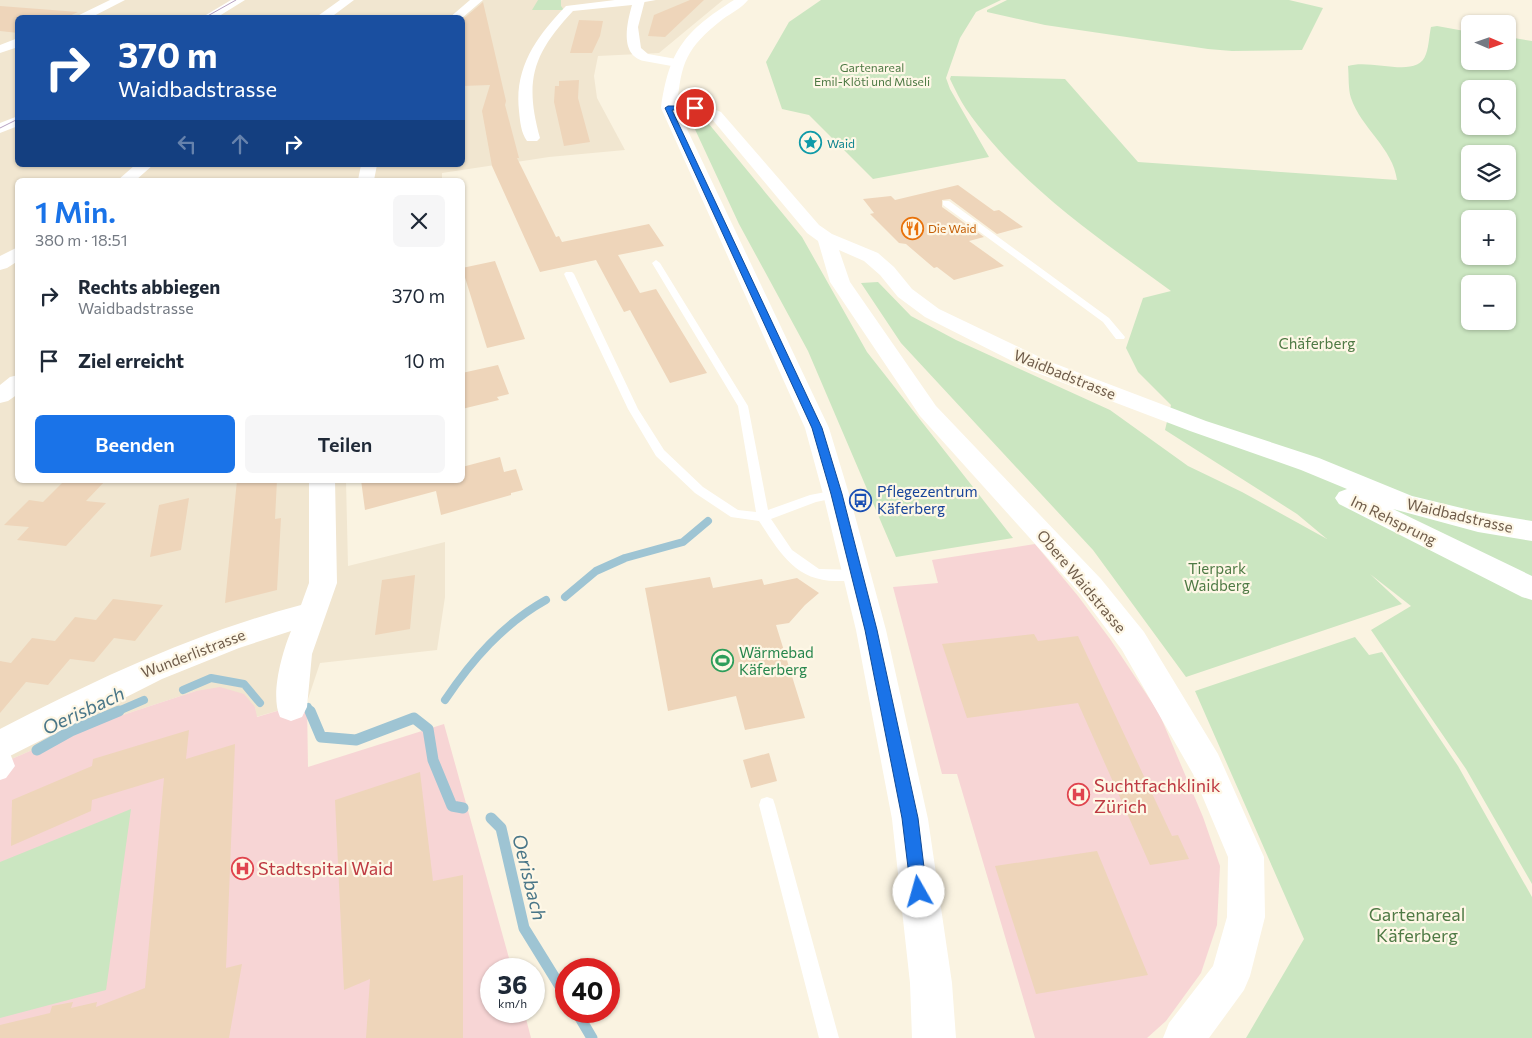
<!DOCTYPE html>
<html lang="de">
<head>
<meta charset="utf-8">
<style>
	body { margin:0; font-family:Commissioner,sans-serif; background:#f6f6f7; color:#1f2937; height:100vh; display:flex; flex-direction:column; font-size:19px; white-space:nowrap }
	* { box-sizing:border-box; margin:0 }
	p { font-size:16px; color:#747a83 }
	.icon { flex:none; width:28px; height:28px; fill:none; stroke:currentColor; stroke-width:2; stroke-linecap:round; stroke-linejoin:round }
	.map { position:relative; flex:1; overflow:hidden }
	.details { position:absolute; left:15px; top:178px; width:450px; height:305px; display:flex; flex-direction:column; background:#fff; border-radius:8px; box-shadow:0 1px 4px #0004 }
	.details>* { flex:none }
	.hud { position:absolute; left:15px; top:15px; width:450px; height:152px; border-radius:8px; box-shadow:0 1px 4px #0004; background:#1a4fa0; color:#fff; overflow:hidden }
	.needle { width:32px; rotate:92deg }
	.buttons { position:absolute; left:1461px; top:15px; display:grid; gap:10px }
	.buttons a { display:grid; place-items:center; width:55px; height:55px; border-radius:8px; background:#fff; box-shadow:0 1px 4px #0004; font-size:25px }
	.speed { position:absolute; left:480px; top:958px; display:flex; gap:10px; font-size:25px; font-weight:700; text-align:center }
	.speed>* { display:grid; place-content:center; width:65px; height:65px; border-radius:50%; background:#fff; box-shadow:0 1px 4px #0004; line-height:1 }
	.speed small { font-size:12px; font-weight:400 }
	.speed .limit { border:8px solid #d22; background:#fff; color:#111 }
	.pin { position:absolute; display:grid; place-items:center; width:42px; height:42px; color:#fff; margin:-21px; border:2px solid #fff; border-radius:50%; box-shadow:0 1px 5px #0007 }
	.me { position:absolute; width:55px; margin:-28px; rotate:353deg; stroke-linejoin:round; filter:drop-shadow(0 0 4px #0008) }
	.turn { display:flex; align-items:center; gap:18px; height:105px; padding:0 20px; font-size:22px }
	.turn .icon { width:65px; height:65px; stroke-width:2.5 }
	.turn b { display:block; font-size:35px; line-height:42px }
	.lanes { display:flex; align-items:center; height:48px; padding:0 20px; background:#0003; justify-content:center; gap:25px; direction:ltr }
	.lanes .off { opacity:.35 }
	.round { display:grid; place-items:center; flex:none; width:52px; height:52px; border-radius:8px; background:#f6f6f7 }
	.overview { display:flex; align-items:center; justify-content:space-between; height:85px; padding:0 20px }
	h1 { font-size:30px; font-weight:600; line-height:38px; color:#1a73e8 }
	.primary-button { display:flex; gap:10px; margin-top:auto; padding:10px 20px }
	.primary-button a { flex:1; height:58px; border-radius:8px; background:#1a73e8; color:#fff; font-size:20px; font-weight:600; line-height:58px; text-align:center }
	.primary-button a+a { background:#f6f6f7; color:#1f2937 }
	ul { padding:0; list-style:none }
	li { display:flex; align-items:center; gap:15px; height:65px; padding:0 20px }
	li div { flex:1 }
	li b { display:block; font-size:19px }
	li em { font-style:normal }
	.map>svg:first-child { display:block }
	.residential { fill:#f1e6d0; fill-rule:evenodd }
	.medical { fill:#f7d5d5 }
	.green { fill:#cbe6c1; fill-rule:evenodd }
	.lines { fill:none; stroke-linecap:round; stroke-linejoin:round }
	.stream-far1 { stroke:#9ec4d3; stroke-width:8 }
	.stream { stroke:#9ec4d3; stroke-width:11 }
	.building { fill:#eed5ba }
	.service { fill:#fff; fill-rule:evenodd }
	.minor { fill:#fff; fill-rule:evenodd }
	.tertiary { fill:#fff; fill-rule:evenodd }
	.tram { stroke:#b7a1c2; stroke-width:1 }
	.route { fill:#1a73e8; stroke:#114b97 }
	.labels { text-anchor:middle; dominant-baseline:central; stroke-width:4.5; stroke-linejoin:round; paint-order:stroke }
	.far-park-label { font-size:12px; fill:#4f7a45; stroke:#fef7e6 }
	.far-culture-label { font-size:12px; fill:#0d838f; stroke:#fef7e6; text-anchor:start }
	.far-food-label { font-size:12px; fill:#c56008; stroke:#fef7e6; text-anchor:start }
	.park-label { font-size:15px; fill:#4f7a45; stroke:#fef7e6 }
	.street-label { font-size:15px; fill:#6f5c4a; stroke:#fef7e6 }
	.transit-label { font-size:15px; fill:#164399; stroke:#fef7e6; text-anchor:start }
	.leisure-label { font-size:15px; fill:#27864d; stroke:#fef7e6; text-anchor:start }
	.near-health-label { font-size:18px; fill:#be3a42; stroke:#fef7e6; text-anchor:start }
	.near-park-label { font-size:18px; fill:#4f7a45; stroke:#fef7e6 }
	.near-water-label { font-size:19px; font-style:italic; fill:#497688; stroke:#fef7e6 }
</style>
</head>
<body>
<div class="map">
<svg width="1532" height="1038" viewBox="0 0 1532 1038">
	<rect width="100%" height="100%" fill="#faf3e1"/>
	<path class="residential" d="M0 0H723L659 53 598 56 594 76 597 98 625 150 549 157 442 173V180H18V480H346L348 566 445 542V597L437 650 320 663 307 702 256 717 255 707 196 691 83 728 0 764ZM18 18H462V165H18Z"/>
	<path class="medical" d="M1035 544 1078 596 1110 639 1159 713 1203 817 1220 866 1217 925 1201 973 1166 1021 1147 1038H1035L957 774H942L893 587 938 583 932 560Z
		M220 687 244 694 255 707 257 717 307 702 308 767 444 724 512 969H491V1011H524L531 1038H0V764L83 728 196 691Z"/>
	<path class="green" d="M538 0H561V6L564 10H532Z
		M821 0H1001L976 12 960 38 946 78 950 89 989 157 873 179 809 115 782 109 766 62 789 22Z
		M1007 0H1289L1323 8 1302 50 1232 51 1208 49 1045 25 987 12V10Z
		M1437 26 1470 32V61H1508V37L1532 41V884L1466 769 1371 630 1411 606 1370 574 1402 604 1186 677 1093 550 901 343 861 283 878 282 911 316 956 340 1110 410 1188 466 1242 492 1327 539 1297 514 1165 430 1171 405 1138 372 1126 348 1143 298 1171 291C1097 237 1019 185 966 109 960 100 955 89 950 79L951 76 1065 79 1138 162 1397 180C1393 148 1361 128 1351 98 1348 89 1349 76 1348 66 1372 58 1418 80 1426 54 1429 46 1429 36 1431 27ZM1470 89H1508V126H1470ZM1470 154H1508V191H1470ZM1470 219H1508V256H1470ZM1470 284H1508V321H1470Z
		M704 118 802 237 867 352 1013 538 896 557 808 351 739 224 693 125Z
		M1355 637 1369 655 1382 652 1458 766 1532 897V1038H1246L1304 939 1195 691Z
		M131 809 106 990 0 1018V862Z"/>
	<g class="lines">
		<path class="stream-far1" d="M565 597 596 571 625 558 683 542 708 521
			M183 690 211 678 244 684 260 703
			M445 700C472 660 503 624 546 600
			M308 707 310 712
			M116 712 144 700"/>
		<path class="stream" d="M310 711 321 737 356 740 414 718 428 729 433 760 452 806 463 808
			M37 750 71 731 119 711
			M491 818 501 828 524 928 566 996
			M576 1011 592 1038"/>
	</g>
	<path class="building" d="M690 0H704L665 37 648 36 654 15Z
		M483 2 506 101 505 105 519 158H517L556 237 559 236 562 242 649 224 664 246 618 255 640 293 656 289 707 373 670 383 630 310 624 312 596 260 540 272 492 166 482 111 490 85 462 86V20Z
		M0 6 78 12 65 18H18V33L0 31Z
		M579 20 603 21 600 36 592 53H570Z
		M579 80 578 98 590 142 564 146 554 102 555 86H559V81Z
		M958 185 994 211 999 210 1023 227 997 234 950 199 942 200V207L984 237 969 241 1004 266 954 280 937 267 934 268 906 244 899 243 870 214 874 213 863 199 891 196 895 200Z
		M495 261 525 339 487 348 462 268Z
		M498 365 509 394 497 397 499 400 462 409V373Z
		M500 457 504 472 516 469 523 490 511 493V495L441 515 436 491 365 510 361 480H462V467Z
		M65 480H106L86 501 106 503 66 546 17 540 29 527 4 525 29 500 43 502Z
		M237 480H277L275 519 281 518 277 590 225 603Z
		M189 498 181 550 150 557 159 505Z
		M415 575 410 629 375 635 382 580Z
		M710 577 713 588 762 579 764 585 797 578 819 593 805 605 789 623 776 625 805 718 745 730 736 696 668 711 645 588Z
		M113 599 163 605 135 641 114 638 94 662 70 659 48 685 26 682 0 713V661L11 663 32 638 55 641 75 617 96 620Z
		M1034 634 1038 641 1078 636 1172 836 1178 835 1189 859 1150 865 1078 703 967 718 942 644Z
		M189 730 186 759 235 744 226 968 242 964 229 1038H0V1025L50 1013 52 1006 73 1002 71 1008 97 1002 96 1007 145 988 164 778 92 800 91 811 11 846 12 800 92 766 93 759Z
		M769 753 777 781 751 788 743 760Z
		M420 772 433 881 463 875V1038H366L370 979 344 990 335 800Z
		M1097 851 1148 975 1036 994 995 866Z"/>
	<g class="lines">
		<path class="service" d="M637 0H656L639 3Z
			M943 201H949L1109 318 1125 337 1124 339H1116L1103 322 943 205Z
			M656 260 660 263 748 406 768 510 810 495 836 490 842 494 840 497 816 502 771 519 792 550 819 569 857 570 862 571 864 575 862 579C854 581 846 581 838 581 796 582 780 553 759 521L731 517 695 493 656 456 628 409 564 274 566 272H572L574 274 638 409 664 450 703 487 738 510 756 512 738 406 652 263Z
			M0 741 6 743 15 766 6 778 0 780Z
			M767 797 773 799 775 805 839 1038H819L759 805 761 799Z"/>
		<path class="minor" d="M110 0H125L90 18H73Z
			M231 0H245L216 18H201Z
			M340 0H354L330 18H315Z
			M470 0H483L462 18H449Z
			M615 0H645L638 27 641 48 648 54 682 60 684 63 677 67 644 61C619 55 627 23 632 5L573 11C533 54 524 80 540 138L537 141H527C521 133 520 121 519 111 514 67 537 36 566 6Z
			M18 38V47L0 53V45Z
			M669 104 703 105 721 112 819 225 832 234 878 253 894 267 912 289 939 309 1048 361 1206 421 1319 458 1412 496 1478 512 1532 521V541L1478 532 1393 509 1532 576V600L1522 597 1339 504 1335 498 1339 492 1347 489 1301 470 1190 431 1032 371 925 317 898 297 880 275 864 261 839 250 850 282 936 406 1101 579 1144 632 1218 754 1264 857 1265 917 1250 976 1244 990 1209 1038H1163L1169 1023 1213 966 1227 917 1228 857 1193 774 1122 650 1081 595 920 416 830 282 818 241 807 233 711 118 700 113 664 111 662 108 664 105Z
			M18 116V126L0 133V123Z
			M135 165H153L136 180H118Z
			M361 165H377L374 180H358Z
			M18 247V261L7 268 0 270V256Z
			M18 375V394L8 401 0 403V385L10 377Z
			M309 480H335L337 583 312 654 307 707 302 717 291 721 280 717C270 695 282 653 291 631L239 648 162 679 0 761V729C97 679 195 633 301 605L309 583Z"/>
		<path class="tertiary" d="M734 0H748C742 8 731 13 723 19 686 48 681 62 677 108L829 428 849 494 886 630 928 819 952 983 956 1038H912L910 983 892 819 856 630 823 494 805 428 661 108C669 50 685 31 734 0Z"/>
		<path class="tram" d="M204 18 236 0
			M0 128 18 119"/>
	</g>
	<path class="route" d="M668 106H695L698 108 695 110H672L822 428 842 494 877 630 918 818 927 892 925 897 919 900 913 897 911 892 902 818 865 630 831 494 812 428 665 108Z"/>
	<defs>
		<symbol id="sight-ring" viewBox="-11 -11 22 22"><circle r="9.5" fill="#fef7e6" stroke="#0f9aa8" stroke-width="1.5"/><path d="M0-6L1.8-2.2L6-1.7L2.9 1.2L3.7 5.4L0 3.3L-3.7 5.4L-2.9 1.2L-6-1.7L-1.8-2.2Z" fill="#0f9aa8"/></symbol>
		<symbol id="restaurant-ring" viewBox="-11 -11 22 22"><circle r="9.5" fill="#fef7e6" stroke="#e8710a" stroke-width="1.5"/><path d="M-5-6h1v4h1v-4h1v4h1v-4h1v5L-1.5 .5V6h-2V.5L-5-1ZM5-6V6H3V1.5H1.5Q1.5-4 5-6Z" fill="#e8710a"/></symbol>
		<symbol id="bus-ring" viewBox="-11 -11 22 22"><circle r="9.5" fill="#fef7e6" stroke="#1a4fb4" stroke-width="1.5"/><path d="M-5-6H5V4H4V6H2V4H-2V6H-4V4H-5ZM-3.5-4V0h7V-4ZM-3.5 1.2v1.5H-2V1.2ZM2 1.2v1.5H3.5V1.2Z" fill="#1a4fb4"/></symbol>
		<symbol id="stadium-ring" viewBox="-11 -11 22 22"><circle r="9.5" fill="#fef7e6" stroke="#2e9e5b" stroke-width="1.5"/><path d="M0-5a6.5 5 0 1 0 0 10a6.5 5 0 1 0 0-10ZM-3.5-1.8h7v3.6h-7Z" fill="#2e9e5b"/></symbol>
		<symbol id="hospital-ring" viewBox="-11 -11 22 22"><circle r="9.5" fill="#fef7e6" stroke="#e0444e" stroke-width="1.5"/><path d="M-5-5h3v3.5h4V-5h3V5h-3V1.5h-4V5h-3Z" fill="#e0444e"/></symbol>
	</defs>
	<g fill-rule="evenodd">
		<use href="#sight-ring" x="798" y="130" width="25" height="25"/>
		<use href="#restaurant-ring" x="900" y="216" width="25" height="25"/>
		<use href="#bus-ring" x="848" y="488" width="25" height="25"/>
		<use href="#stadium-ring" x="710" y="648" width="25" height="25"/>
		<use href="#hospital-ring" x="1066" y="782" width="25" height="25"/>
		<use href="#hospital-ring" x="230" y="856" width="25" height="25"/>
	</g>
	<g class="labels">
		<g class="far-park-label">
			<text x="872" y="67">Gartenareal<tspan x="872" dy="14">Emil-Klöti und Müseli</tspan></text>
		</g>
		<g class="far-culture-label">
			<text x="827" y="143">Waid</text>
		</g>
		<g class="far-food-label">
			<text x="928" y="228">Die Waid</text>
		</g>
		<g class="park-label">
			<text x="1317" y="343">Chäferberg</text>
			<text x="1217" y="568">Tierpark<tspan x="1217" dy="17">Waidberg</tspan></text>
		</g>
		<g class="street-label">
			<text transform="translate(1065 374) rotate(22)">Waidbadstrasse</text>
			<text transform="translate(1460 515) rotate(13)">Waidbadstrasse</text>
			<text transform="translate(1394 520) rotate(26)">Im Rehsprung</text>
			<text transform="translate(1082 581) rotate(50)">Obere Waidstrasse</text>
			<text transform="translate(193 653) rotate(-21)">Wunderlistrasse</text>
		</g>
		<g class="transit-label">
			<text x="877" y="491">Pflegezentrum<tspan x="877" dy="17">Käferberg</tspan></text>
		</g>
		<g class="leisure-label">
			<text x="739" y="652">Wärmebad<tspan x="739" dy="17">Käferberg</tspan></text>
		</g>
		<g class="near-health-label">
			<text x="1094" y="785">Suchtfachklinik<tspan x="1094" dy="21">Zürich</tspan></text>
			<text x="258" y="868">Stadtspital Waid</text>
		</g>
		<g class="near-park-label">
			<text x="1417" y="914">Gartenareal<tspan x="1417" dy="21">Käferberg</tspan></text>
		</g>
		<g class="near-water-label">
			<text transform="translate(83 710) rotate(-25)">Oerisbach</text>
			<text transform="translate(530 877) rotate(76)">Oerisbach</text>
		</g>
	</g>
</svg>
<div class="buttons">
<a><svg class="needle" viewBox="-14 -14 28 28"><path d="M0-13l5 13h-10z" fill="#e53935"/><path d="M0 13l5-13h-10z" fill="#747a83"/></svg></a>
<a><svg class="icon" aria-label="search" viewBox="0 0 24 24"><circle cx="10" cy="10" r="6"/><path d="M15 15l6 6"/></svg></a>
<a><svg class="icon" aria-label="layers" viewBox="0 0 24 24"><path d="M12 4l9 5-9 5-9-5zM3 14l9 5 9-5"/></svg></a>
<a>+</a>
<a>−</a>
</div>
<div class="speed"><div>36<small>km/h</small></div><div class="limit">40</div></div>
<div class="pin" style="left:695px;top:108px;background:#d93025"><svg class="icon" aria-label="arrive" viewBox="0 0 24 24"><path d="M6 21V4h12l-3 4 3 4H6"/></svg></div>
<svg class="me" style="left:919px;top:892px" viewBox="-20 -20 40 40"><circle r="19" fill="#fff"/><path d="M0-13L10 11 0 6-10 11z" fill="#1a73e8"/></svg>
<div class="hud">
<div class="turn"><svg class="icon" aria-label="right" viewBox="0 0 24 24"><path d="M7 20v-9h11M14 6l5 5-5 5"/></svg><div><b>370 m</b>Waidbadstrasse</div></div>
<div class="lanes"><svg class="icon off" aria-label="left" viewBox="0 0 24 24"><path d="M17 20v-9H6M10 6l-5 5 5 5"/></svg><svg class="icon off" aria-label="ahead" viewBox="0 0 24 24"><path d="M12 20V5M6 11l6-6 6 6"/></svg><svg class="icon" aria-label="right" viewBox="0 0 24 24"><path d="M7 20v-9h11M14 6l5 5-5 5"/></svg></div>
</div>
<section class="details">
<div class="overview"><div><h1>1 Min.</h1><p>380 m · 18:51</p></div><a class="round"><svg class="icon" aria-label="close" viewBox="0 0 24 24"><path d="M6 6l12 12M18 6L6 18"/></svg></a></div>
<ul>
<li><svg class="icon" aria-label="right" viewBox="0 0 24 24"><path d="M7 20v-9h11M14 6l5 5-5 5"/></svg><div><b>Rechts abbiegen</b><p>Waidbadstrasse</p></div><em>370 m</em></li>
<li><svg class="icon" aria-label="arrive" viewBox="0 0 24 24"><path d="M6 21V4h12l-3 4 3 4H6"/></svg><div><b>Ziel erreicht</b></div><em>10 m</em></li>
</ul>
<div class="primary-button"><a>Beenden</a><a>Teilen</a></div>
</section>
</div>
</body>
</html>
